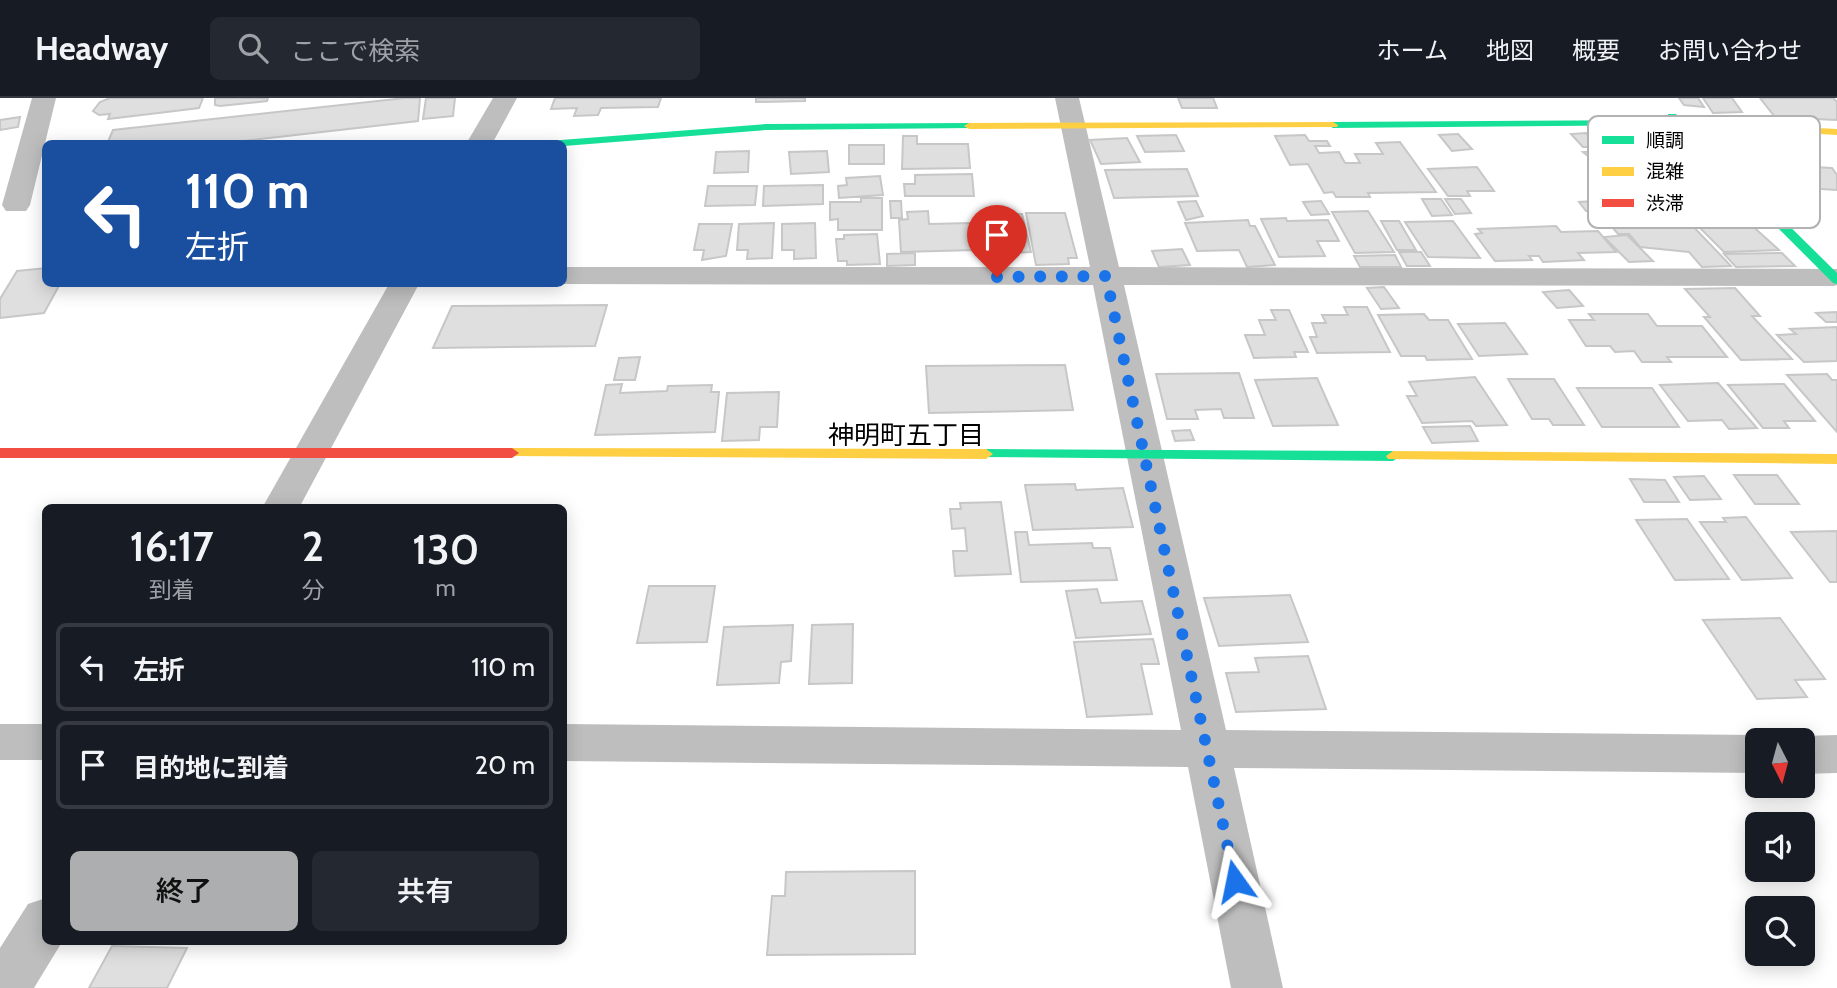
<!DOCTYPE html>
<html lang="ja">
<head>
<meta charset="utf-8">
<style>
	body { margin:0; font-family:Cabin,"Noto Sans JP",sans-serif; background:#242831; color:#f1f3f6; height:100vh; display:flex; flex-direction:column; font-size:26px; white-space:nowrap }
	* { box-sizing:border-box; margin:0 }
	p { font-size:23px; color:#9ea1a6 }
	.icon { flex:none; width:38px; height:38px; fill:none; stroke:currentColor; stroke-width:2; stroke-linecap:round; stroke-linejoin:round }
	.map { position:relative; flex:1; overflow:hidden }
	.panel { position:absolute; left:42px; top:406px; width:525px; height:441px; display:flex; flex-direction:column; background:#171b24; border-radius:10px; box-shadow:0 4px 18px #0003 }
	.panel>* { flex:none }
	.hud { position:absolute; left:42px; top:42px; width:525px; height:147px; border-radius:10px; box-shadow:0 4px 18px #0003; background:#1a4fa0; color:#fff; overflow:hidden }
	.needle { width:46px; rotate:174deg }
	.controls { position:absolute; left:1745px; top:630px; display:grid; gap:14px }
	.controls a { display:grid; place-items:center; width:70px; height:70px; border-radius:10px; background:#171b24; box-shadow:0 4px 18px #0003; font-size:35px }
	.pin { position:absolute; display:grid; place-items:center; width:60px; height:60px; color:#fff; margin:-72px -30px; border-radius:50% 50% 50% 0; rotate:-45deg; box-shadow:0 0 7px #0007 }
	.pin .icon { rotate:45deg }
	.me { position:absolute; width:77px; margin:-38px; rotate:348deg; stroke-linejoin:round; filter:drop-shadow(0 0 5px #0008) }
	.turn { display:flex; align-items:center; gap:24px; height:147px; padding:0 28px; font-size:32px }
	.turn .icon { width:91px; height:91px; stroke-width:2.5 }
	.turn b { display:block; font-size:49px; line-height:60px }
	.eta { display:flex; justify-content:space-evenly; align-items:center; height:119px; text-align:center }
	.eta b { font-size:42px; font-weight:600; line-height:49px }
	.button { display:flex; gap:14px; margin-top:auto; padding:14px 28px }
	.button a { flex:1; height:80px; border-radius:10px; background:#adaeaf; color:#111; font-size:28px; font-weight:600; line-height:80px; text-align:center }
	.button a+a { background:#242831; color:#f1f3f6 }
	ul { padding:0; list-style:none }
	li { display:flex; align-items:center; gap:21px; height:88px; margin:0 14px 10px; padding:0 14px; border:4px solid #363941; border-radius:10px }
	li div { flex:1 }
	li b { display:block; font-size:26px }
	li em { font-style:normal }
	header { display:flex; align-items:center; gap:42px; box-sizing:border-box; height:98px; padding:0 35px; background:#171b24; border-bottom:2px solid #363941 }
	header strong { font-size:33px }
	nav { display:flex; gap:38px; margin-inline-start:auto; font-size:24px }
	.search { width:490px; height:63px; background:#242831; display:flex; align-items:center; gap:18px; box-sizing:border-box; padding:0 24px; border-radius:10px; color:#9ea1a6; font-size:26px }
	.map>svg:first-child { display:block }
	.building { fill:#dfdfdf; stroke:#c7c7c7; stroke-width:2 }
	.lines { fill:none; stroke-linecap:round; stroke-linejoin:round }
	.street { fill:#bebebe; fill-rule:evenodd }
	.fast { fill:#16e098; fill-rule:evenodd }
	.slow { fill:#ffcf43; fill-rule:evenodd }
	.jam { fill:#f24e42; fill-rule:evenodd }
	.route { stroke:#1a73e8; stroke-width:12; stroke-dasharray:0 21.6 }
	.labels { text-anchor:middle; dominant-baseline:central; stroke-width:5; stroke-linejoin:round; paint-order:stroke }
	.neighbourhood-label { font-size:26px; fill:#000; stroke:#fff }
	.key { fill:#fff; stroke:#b2b2b2; stroke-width:2 }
	.key-label { font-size:19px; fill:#000 }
</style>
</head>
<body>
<header>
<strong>Headway</strong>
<div class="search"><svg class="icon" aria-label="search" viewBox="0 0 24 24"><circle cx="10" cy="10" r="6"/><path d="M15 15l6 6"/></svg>ここで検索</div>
<nav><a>ホーム</a><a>地図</a><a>概要</a><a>お問い合わせ</a></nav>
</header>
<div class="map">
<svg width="1837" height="890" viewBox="0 0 1837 890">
	<rect width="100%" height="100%" fill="#fff"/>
	<path class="building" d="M203 0 199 10 150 16 108 21 110 16 99 17 93 13 100 4 110 0Z
		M215 0H268L267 3 220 8 215 7Z
		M405 0H420L418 23 218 46H107L113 32Z
		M426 0H455L453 18 423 21Z
		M555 0H661L658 9 601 10 598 17 574 18 577 10 551 11Z
		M756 0H805V3L756 4Z
		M1178 0H1213L1217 10H1182Z
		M1679 0H1698L1704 9 1684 7Z
		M1703 0H1732L1742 14 1713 15Z
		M1760 0H1833L1837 4V22L1775 19Z
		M20 19 18 29 0 32V22Z
		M1586 35 1599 49H1583L1571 36Z
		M1458 36 1472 51 1452 53 1439 37Z
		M1176 37 1184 53 1145 54 1137 38Z
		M1305 37 1309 43H1327L1330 48H1315L1319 55 1339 54 1345 65H1360L1355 56H1383L1376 45 1400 44 1436 94 1368 95 1370 99H1336L1333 94 1324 95 1308 66 1290 67 1275 38Z
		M903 38H917V46H968L970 70 902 71Z
		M1127 40 1140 64 1101 66 1090 42Z
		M849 47H884V66H849Z
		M749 53 748 74 714 75 716 54Z
		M827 53 829 74 791 76 789 54Z
		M1601 53 1610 62H1593L1583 54Z
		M1755 66 1832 70 1837 77V92L1772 88Z
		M1477 69 1494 93H1467L1470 98H1448L1428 71Z
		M1187 71 1198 98 1114 100 1105 72Z
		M972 76 974 98H905L904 86H915V77Z
		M880 78 883 97 839 100 838 88 847 87 846 80Z
		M823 87V106L763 108 764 88Z
		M708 88H757L755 107 705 108Z
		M861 100H882V132H838V121L830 122V104H861Z
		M1422 101H1441L1452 117 1432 118Z
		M1445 101H1461L1471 115 1455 116Z
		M890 103H901L902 120H891Z
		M1196 103 1203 118 1186 122 1178 104Z
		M1321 103 1329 116 1311 117 1303 104Z
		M1595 103 1603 113H1586L1579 104Z
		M1603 106H1626L1635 116H1649L1654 122 1686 121 1731 168 1702 169 1689 154 1640 149 1629 136H1618L1600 115 1610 114Z
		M928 113 929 126 971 125 975 152 901 154 899 122 908 121 907 114Z
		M1368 113 1394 154 1355 155 1332 114Z
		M1026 115H1065L1077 160H1068L1069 166 1036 167Z
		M1022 116 1031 154 1008 155 1010 164H986L978 117Z
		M1286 120 1287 123 1328 122 1339 143H1317L1325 158 1279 159 1261 121Z
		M1248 122 1250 128H1255L1275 167 1247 169 1239 152 1197 153 1185 125Z
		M1381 123H1399L1416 152H1397Z
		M1453 123 1480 160 1428 159 1405 124Z
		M1748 124 1779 152 1724 154 1695 125Z
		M774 125 772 160 747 161 748 152H737L739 126Z
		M815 125 816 160 794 161V152H782V126Z
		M699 126H732L726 158 702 162 704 152H694Z
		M1556 128 1561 134 1598 133 1616 154 1578 155 1584 162 1543 164 1539 158H1529L1532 162 1495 163 1475 136 1482 135 1478 131Z
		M877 136 880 166 847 167V163H838L836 141H844V137Z
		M1627 137 1653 163 1629 164 1604 139Z
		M1182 151 1190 167 1159 169 1152 153Z
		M1399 154H1421L1430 168H1407Z
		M915 155V167L887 168V156Z
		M1782 155 1795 168 1736 169 1724 156Z
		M1395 157 1401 169H1360L1354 158Z
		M46 170V186H60L44 215 0 220V201L17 173Z
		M1384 189 1399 210 1381 211 1367 190Z
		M1735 190 1760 218H1752L1792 261 1741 262 1704 219H1710L1685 191Z
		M1569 192 1583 208 1557 210 1543 194Z
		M607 207 595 248 433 250 452 208Z
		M1344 209H1367L1390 254 1317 255 1310 239H1317L1312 225H1326L1322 217H1348Z
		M1271 212H1289L1308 254H1294L1296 259 1254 260 1245 237H1265L1259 222H1276Z
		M1837 214V224H1826L1816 215Z
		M1424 216 1429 222H1448L1472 261 1427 262 1425 258H1401L1378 217Z
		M1589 216H1648L1657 228H1702L1727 259H1667L1671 264H1642L1634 253 1615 254 1610 248H1586L1569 222H1594Z
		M1505 225 1527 256 1479 258 1458 226Z
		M1837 229V263L1804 264 1777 237 1796 236 1790 231Z
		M640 259 635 282H614L619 260Z
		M1065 267 1073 312 929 315 926 268Z
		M1239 275 1254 320H1224L1221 311 1195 312 1198 321H1167L1156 276Z
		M1827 276 1832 282H1837V334L1787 277Z
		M1475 279 1507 327 1476 328 1472 323 1422 325 1407 298H1417L1409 284Z
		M1317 280 1338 327 1273 328 1255 282Z
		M1508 281H1554L1584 327H1553L1549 321H1532Z
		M1718 285 1757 330 1729 331 1722 322 1688 323 1660 287Z
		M622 286 620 295 667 293 668 288 712 287 711 294H719L715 334 595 337 606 287Z
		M1784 286 1815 323H1784L1789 330H1763L1728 287Z
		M1577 290H1652L1679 329H1602Z
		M779 294 777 329H760L759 342 722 343 727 295Z
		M1470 328 1478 343 1432 345 1423 329Z
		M1190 332 1194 342 1175 343 1172 333Z
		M1734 377H1777L1799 406H1755Z
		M1704 378 1721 401 1690 402 1674 379Z
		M1630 381 1665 382 1679 404H1644Z
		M1075 386 1076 392 1123 390 1133 429 1033 432 1025 387Z
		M1001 404 1011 476 955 478 953 453H967L965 430 952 431 950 411H961L960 405Z
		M1746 419 1792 480 1742 482 1700 424H1726L1723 420Z
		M1687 421 1729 481 1675 482 1636 422Z
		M1837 433V484H1830L1791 434Z
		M1015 434H1027L1029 447 1092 445 1093 450H1110L1117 482 1021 484Z
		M649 488H715L707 544 637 545Z
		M1097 491 1101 505 1142 503 1151 536 1076 540 1066 493Z
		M1290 497 1308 544 1219 548 1204 500Z
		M1780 520 1825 581 1795 582 1807 599 1757 601 1703 522Z
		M853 526 852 585 809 586 812 527Z
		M793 527 791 563 781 564 779 585 717 587 724 529Z
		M1153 541 1159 566H1141L1152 616 1087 619 1074 544Z
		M1308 558 1326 611 1236 614 1226 575 1259 574 1255 560Z
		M915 773V856L767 857 772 798H785L786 774Z
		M112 848 187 850 167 890H89Z"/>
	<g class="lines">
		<path class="street" d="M32 0H56L30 107 26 113H6L2 107Z
			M493 0H517L492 46H466Z
			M1055 0H1079L1119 169 1837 171V187L1834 188 1124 187 1226 632 1757 637 1772 642H1757V675L1234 670 1283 890H1231L1188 669 564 663V626L1181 632 1093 187 558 186H564V169H1090Z
			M389 186H419L299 410H262Z
			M0 626H46V662H0Z
			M1837 637V675L1802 676V642H1790L1802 638Z
			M46 800V844H62L34 890H0V850L28 806Z"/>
		<path class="fast" d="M1668 16H1676L1837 175V186L1833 185 1668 20Z
			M1667 22 1672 25 1671 27 1333 30 1328 27 1333 24Z
			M969 25 973 26V30L766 32 564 48V46H543L548 43 766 26Z
			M986 351 1393 353 1400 358 1393 363 981 359 979 356Z"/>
		<path class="slow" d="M1667 22 1837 31V37L1663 27 1662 25Z
			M1333 24 1338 27 1337 29 969 31 964 28 969 25Z
			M512 350 986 351 993 356 986 361 507 358 505 355 507 352Z
			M1393 353 1837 356V366L1388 361 1386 358Z"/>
		<path class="jam" d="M0 350H512L519 355 512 360H0Z"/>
	</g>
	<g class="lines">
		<path class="route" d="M997 179 1106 178 1235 783"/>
	</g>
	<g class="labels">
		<g class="neighbourhood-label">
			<text x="906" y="337">神明町五丁目</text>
		</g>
	</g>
	<rect x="1588" y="18" width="232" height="112" rx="10" class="key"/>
	<rect x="1602" y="38" width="32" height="8" fill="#16e098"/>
	<rect x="1602" y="69" width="32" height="9" fill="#ffcf43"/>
	<rect x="1602" y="101" width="32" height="8" fill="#f24e42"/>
	<g class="key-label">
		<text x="1646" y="49">順調</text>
		<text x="1646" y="80">混雑</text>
		<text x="1646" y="112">渋滞</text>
	</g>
</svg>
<div class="controls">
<a><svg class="needle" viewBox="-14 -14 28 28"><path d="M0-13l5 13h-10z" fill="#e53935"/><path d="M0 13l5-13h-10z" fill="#9ea1a6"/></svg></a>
<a><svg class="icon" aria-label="sound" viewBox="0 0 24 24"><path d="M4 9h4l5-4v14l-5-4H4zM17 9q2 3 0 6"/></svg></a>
<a><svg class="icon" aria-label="search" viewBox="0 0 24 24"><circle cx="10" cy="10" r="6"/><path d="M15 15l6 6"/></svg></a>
</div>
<div class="pin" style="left:997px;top:179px;background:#d93025"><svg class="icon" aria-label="arrive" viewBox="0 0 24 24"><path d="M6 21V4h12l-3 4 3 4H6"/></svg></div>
<svg class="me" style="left:1235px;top:783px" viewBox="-20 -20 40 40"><path d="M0-17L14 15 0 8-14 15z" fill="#1a73e8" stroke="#fff" stroke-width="4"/></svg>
<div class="hud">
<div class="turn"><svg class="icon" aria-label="left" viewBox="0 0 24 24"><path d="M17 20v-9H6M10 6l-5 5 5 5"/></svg><div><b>110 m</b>左折</div></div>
</div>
<section class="panel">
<div class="eta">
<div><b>16:17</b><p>到着</p></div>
<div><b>2</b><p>分</p></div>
<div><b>130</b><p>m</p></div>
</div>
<ul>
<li><svg class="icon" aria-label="left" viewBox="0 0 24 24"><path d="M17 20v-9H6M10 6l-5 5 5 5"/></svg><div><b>左折</b></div><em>110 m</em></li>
<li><svg class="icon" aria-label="arrive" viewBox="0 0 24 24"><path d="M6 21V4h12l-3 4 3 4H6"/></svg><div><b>目的地に到着</b></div><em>20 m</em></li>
</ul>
<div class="button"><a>終了</a><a>共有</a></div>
</section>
</div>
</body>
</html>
